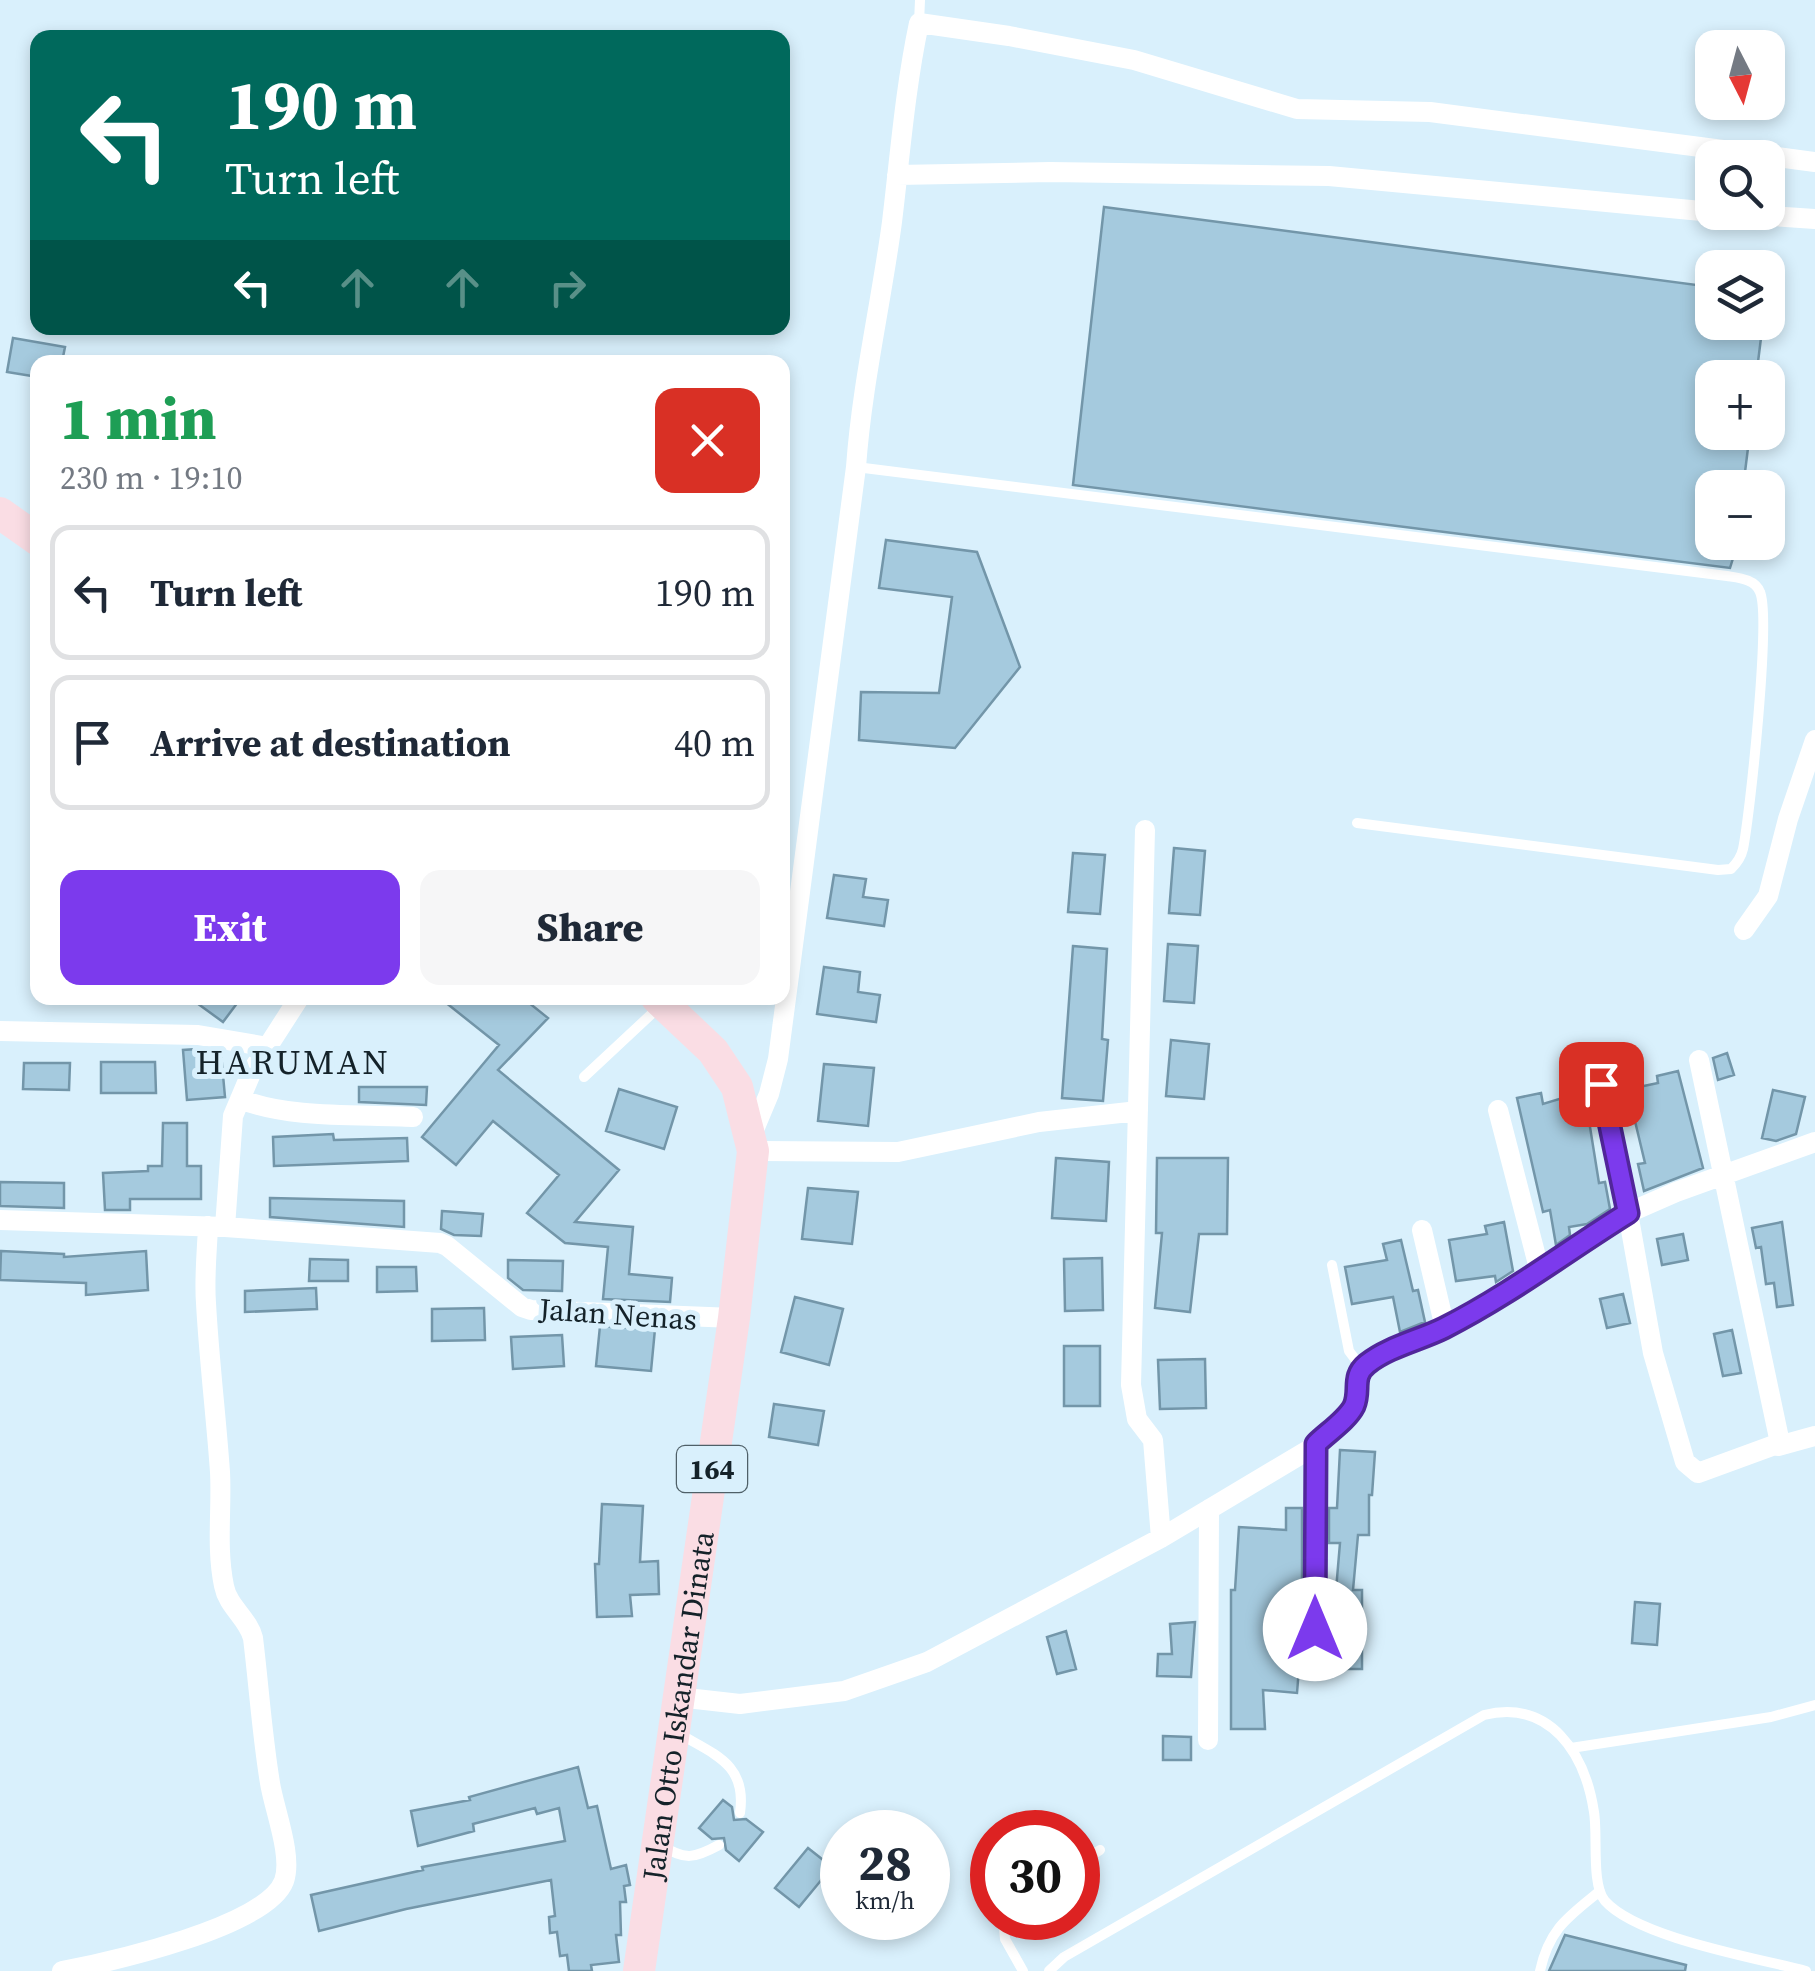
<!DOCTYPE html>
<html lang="en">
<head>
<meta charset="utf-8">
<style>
	body { margin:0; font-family:"Source Serif 4",serif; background:#f6f6f7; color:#1f2937; height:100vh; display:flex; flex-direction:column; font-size:38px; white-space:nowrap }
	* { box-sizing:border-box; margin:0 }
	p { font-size:32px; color:#747a83 }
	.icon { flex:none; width:55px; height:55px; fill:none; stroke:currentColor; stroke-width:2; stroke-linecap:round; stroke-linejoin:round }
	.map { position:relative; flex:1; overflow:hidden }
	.drawer { position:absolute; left:30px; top:355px; width:760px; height:650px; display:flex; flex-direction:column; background:#fff; border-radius:20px; box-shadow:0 5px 15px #0003 }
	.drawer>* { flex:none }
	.top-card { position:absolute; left:30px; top:30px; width:760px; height:305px; border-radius:20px; box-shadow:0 5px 15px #0003; background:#00695c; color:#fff; overflow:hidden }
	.needle { width:65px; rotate:174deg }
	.fabs { position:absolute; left:1695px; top:30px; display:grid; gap:20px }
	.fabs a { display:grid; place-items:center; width:90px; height:90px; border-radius:20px; background:#fff; box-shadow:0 5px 15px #0003; font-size:50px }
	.speed { position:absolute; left:820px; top:1810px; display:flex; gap:20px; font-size:50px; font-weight:700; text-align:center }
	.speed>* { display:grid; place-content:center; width:130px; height:130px; border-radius:50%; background:#fff; box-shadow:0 5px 15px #0003; line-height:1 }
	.speed small { font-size:25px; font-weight:400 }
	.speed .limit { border:15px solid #d22; background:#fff; color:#111 }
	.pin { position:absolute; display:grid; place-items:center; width:85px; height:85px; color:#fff; margin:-42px; border-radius:20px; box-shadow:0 5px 15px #0006 }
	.me { position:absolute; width:110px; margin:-55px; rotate:0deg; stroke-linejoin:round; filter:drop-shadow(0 0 8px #0008) }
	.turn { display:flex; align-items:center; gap:35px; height:210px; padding:0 30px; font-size:45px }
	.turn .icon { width:130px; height:130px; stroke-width:2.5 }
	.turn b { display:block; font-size:70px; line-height:85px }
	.lanes { display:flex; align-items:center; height:95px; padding:0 30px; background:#0003; justify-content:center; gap:50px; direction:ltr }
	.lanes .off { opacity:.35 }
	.round { display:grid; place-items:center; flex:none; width:105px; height:105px; border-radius:20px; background:#f6f6f7 }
	.overview { display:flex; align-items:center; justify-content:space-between; height:170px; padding:0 30px }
	h1 { font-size:60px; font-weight:800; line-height:75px; color:#1e9e55 }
	.action { display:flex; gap:20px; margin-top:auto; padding:20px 30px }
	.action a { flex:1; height:115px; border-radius:20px; background:#7c3aed; color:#fff; font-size:40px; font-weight:800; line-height:115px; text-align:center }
	.action a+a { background:#f6f6f7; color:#1f2937 }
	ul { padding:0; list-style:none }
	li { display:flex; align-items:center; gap:30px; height:135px; margin:0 20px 15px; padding:0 10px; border:5px solid #e0e1e3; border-radius:20px }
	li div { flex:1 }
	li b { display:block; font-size:38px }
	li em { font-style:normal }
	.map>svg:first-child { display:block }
	.building { fill:#a5cade; stroke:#7396a9; stroke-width:2.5 }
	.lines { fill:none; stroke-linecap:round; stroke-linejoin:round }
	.service { stroke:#fff; stroke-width:10 }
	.minor { stroke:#fff; stroke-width:20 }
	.primary { stroke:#fadde4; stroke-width:32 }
	.route-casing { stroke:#51269a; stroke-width:25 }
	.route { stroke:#7c3aed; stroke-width:18 }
	.labels { text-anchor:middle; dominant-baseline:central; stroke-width:10; stroke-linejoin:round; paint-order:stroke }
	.shield { fill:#d9f0fc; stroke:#4f6068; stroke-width:2.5 }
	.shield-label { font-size:28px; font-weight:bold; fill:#142229 }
	.street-label { font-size:30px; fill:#142229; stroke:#d9f0fc }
	.quarter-label { font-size:35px; letter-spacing:2.5px; fill:#142229; stroke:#d9f0fc }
</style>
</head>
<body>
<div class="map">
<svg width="1815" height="1971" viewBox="0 0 1815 1971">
	<rect width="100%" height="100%" fill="#d9f0fc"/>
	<path class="building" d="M1104 207 1712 287V322H1763L1756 378H1712V432H1750L1743 488H1712V542H1738L1730 568 1073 485Z
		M13 338 65 347 62 362H38V377L7 372Z
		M886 540 977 552 1020 667 955 748 859 740 861 692 939 693 952 597 879 588Z
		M1174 848 1205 851 1200 915 1169 913Z
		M1073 853 1105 855 1100 914 1068 912Z
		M834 875 866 879 863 897 888 900 884 926 827 918Z
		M1168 944 1198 946 1194 1003 1164 1001Z
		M1073 946 1107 949 1102 1039 1108 1040 1103 1101 1062 1098Z
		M824 967 860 972 858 992 880 995 876 1022 817 1014Z
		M190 998H241L223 1022Z
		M440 998H523L548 1018 498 1070 619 1170 575 1222 633 1227 629 1274 672 1278 670 1302 603 1299 608 1247 565 1243 527 1213 559 1175 493 1121 456 1165 422 1137 499 1045Z
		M1171 1040 1209 1044 1204 1099 1166 1096Z
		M197 1049 221 1053 225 1097 187 1100 183 1050Z
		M1727 1053 1734 1075 1718 1080 1713 1058Z
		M101 1062H155L156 1093H101Z
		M24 1063H70L69 1090 23 1089Z
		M824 1064 874 1068 868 1126 818 1121Z
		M1678 1071 1703 1168 1644 1191 1638 1164 1645 1163 1634 1117 1626 1119 1620 1091 1658 1083 1657 1076Z
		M359 1087H427L426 1105 359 1102Z
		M619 1089 677 1107 664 1149 606 1131Z
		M1773 1090 1805 1097 1796 1134 1776 1141 1762 1138Z
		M1541 1093 1543 1104 1579 1093 1590 1127 1599 1183 1605 1182 1610 1209 1587 1224 1569 1227 1570 1235 1556 1245 1550 1210 1543 1212 1517 1098Z
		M163 1123H187V1166H201V1199H130V1210H105L103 1173 148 1171V1166H162Z
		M333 1134 334 1140 407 1138 408 1161 274 1166 273 1137Z
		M1056 1158 1109 1162 1106 1221 1052 1218Z
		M1157 1158H1228L1227 1234H1199L1190 1312 1155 1308 1162 1233H1156Z
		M0 1182 64 1183V1208L0 1206Z
		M808 1188 858 1192 852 1244 802 1239Z
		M270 1198 404 1201V1227L270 1217Z
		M442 1211 483 1214 481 1236 454 1235 441 1229Z
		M1504 1222 1513 1271 1496 1282 1495 1276 1456 1281 1449 1240 1487 1234 1485 1226Z
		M1782 1222 1793 1305 1777 1307 1774 1283 1766 1284 1761 1247 1756 1248 1752 1228Z
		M1683 1234 1688 1260 1662 1265 1657 1239Z
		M1401 1240 1413 1291 1418 1290 1425 1322 1400 1332 1393 1297 1352 1304 1345 1267 1387 1260 1383 1244Z
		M1 1251 64 1254V1257L146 1251 148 1290 86 1295V1283L0 1280Z
		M1102 1258 1103 1310 1065 1311 1064 1259Z
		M310 1259 348 1260V1281H309Z
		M508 1260 563 1261 562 1291 523 1290 508 1278Z
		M377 1267H416L417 1291 377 1292Z
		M316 1288 317 1309 245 1312V1291Z
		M1623 1294 1630 1323 1607 1328 1600 1299Z
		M795 1297 843 1309 829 1365 781 1352Z
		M484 1308 485 1340 432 1341V1309Z
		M600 1326 655 1329 651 1371 596 1366Z
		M1732 1330 1741 1373 1723 1376 1714 1334Z
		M562 1335 564 1366 513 1369 511 1337Z
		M1064 1346H1100V1406H1064Z
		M1205 1359 1206 1408 1160 1409 1158 1360Z
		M774 1404 824 1411 818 1445 769 1437Z
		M1340 1450 1375 1452 1372 1495H1369V1535H1358L1353 1590H1362V1669H1328L1329 1590H1336L1340 1543H1329V1508H1337Z
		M602 1504 643 1506 640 1562 658 1561 659 1594 630 1595 632 1616 597 1617 595 1564H599Z
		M1286 1508H1302V1668H1299L1297 1693 1263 1690 1265 1729H1231V1590H1235L1239 1527 1286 1530Z
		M1635 1602 1660 1604 1657 1645 1632 1643Z
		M1195 1622 1191 1677 1157 1676 1158 1654H1172L1170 1624Z
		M1066 1631 1076 1669 1057 1674 1047 1637Z
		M1163 1736 1191 1737V1760H1163Z
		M578 1767 588 1808 597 1806 611 1869 626 1865 630 1885 624 1886 626 1902H620L621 1935H616L619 1962 591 1965 592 1971H569L567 1955 560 1956 557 1932 550 1933 549 1917 555 1916 551 1880 406 1909 319 1931 311 1895 423 1870 422 1867 565 1841 559 1808 537 1814 535 1808 473 1824 474 1831 418 1846 411 1811 470 1800 469 1797Z
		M723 1800 732 1807 734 1820 746 1819 763 1832 739 1861 726 1850 724 1838 712 1839 699 1828Z
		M808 1848 832 1867 799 1907 775 1888Z
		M1565 1935 1686 1965 1685 1971H1549Z"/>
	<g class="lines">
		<path class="service" d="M919 23 920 0
			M856 467 1727 576C1739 578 1755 579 1760 592 1771 617 1750 815 1743 849 1741 858 1737 863 1731 869L1718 870 1357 823
			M584 1077 659 1007
			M1332 1265 1349 1351 1361 1367
			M678 1733C715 1755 747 1764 740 1813
			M1571 1748 1771 1717 1815 1705
			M661 1845C685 1861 695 1858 719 1845
			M1078 1864 1100 1850
			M1003 1918 1005 1939 1023 1971
			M1049 1971 1064 1957 1484 1715C1550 1699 1585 1753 1594 1812 1598 1835 1591 1885 1605 1901 1638 1938 1757 1958 1806 1971
			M1540 1971C1549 1929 1568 1917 1600 1891"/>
		<path class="minor" d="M897 175 1050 172 1329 176 1712 212
			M1714 212 1815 219
			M1145 830 1131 1385 1137 1419 1153 1440 1161 1538
			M1744 930 1768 896 1788 819 1815 740
			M0 1031 198 1035 268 1047
			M1601 1085 1628 1213 1653 1353 1685 1462 1698 1473 1780 1443 1699 1060
			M240 1099C289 1119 360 1114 413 1117
			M1498 1110 1540 1272
			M751 1137 769 1094 778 1059 856 467C862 384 881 304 892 222 900 156 905 89 919 23L1009 36 1134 60 1297 109 1430 112 1815 162
			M753 1151 898 1152 1039 1122 1138 1111
			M0 1220 225 1227 440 1243 447 1246 522 1307 531 1310 734 1318
			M225 1227 233 1116 252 1071 299 998
			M1422 1230 1445 1328
			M1778 1446 1815 1436
			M1315 1666 1316 1444
			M678 1697 740 1704 844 1691 927 1662 1161 1538 1310 1449 1351 1410 1356 1399 1355 1379 1362 1367 1373 1359 1445 1328 1546 1268 1628 1213 1676 1192 1815 1142
			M1208 1740 1209 1509
			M62 1971C109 1962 267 1927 284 1881 293 1856 274 1809 270 1783 262 1735 259 1687 253 1638 248 1618 228 1607 224 1586 216 1547 222 1510 220 1472 216 1415 209 1359 206 1303 204 1278 207 1252 208 1226"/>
		<g class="primary">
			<path d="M0 513 38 540"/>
			<path id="s1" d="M639 1971 734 1318 753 1151 737 1087 713 1051 657 998"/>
		</g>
	</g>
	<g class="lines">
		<defs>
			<path id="route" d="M1315 1629 1316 1444C1327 1433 1347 1420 1354 1406 1361 1390 1351 1377 1367 1364 1388 1347 1420 1340 1444 1328 1509 1295 1567 1251 1628 1213L1601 1084"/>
		</defs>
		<use href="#route" class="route-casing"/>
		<use href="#route" class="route"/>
	</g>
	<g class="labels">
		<rect class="shield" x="677" y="1446" width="70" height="46" rx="8"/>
		<g class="shield-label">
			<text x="712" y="1469">164</text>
		</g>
		<g class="street-label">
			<text transform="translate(618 1314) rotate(4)">Jalan Nenas</text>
			<text stroke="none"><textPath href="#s1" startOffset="268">Jalan Otto Iskandar Dinata</textPath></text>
		</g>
		<g class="quarter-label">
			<text x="293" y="1062">HARUMAN</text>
		</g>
	</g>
</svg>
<div class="fabs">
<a><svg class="needle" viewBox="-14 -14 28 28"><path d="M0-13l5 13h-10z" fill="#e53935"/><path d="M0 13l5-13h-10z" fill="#747a83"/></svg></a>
<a><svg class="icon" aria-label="search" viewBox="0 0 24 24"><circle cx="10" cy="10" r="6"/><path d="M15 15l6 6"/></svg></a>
<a><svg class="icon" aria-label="layers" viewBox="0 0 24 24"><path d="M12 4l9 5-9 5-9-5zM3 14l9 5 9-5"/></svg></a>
<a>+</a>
<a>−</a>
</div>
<div class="speed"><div>28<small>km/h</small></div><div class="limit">30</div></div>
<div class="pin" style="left:1601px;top:1084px;background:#d93025"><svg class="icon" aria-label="arrive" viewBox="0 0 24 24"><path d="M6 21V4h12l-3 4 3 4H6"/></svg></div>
<svg class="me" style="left:1315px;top:1629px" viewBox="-20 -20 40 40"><circle r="19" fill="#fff"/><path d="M0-13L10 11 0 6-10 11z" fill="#7c3aed"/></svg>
<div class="top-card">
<div class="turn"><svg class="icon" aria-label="left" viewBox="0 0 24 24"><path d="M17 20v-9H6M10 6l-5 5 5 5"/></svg><div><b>190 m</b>Turn left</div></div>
<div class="lanes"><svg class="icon" aria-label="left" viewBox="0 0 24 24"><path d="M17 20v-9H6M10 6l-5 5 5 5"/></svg><svg class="icon off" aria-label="ahead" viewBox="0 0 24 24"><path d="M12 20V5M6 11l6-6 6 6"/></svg><svg class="icon off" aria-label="ahead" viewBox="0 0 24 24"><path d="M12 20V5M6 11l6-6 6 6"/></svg><svg class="icon off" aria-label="right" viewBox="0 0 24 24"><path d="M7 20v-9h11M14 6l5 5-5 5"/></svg></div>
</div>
<section class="drawer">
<div class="overview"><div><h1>1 min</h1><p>230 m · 19:10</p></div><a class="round" style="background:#d93025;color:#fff"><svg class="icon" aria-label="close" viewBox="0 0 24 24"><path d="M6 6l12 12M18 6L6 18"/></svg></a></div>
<ul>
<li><svg class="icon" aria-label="left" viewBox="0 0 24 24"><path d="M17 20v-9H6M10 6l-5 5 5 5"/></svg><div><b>Turn left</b></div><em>190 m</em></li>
<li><svg class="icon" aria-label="arrive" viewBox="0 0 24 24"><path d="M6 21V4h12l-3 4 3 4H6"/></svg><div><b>Arrive at destination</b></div><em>40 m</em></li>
</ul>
<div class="action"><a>Exit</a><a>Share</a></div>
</section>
</div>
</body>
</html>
